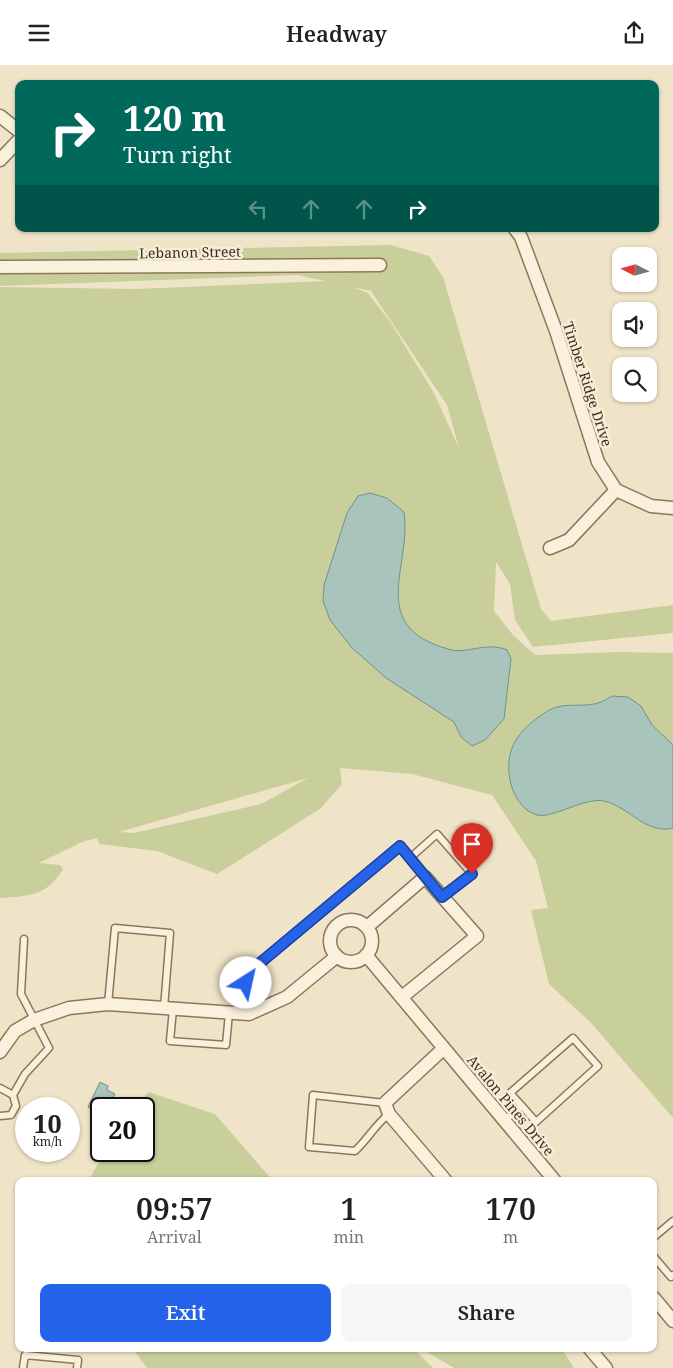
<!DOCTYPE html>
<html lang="en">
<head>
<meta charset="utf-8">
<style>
	body { margin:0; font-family:"Noto Serif",serif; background:#f6f6f6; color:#222; height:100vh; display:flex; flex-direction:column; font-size:19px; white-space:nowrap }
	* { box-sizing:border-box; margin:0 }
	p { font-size:16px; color:#767676 }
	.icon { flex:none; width:28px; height:28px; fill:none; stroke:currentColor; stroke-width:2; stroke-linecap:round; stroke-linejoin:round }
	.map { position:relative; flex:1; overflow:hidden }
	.details { position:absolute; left:15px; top:1112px; width:642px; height:175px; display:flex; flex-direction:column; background:#fff; border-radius:10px; box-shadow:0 1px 4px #0004 }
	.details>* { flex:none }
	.banner { position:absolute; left:15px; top:15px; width:644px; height:152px; border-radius:10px; box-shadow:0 1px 4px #0004; background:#00695c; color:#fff; overflow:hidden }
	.needle { width:32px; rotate:276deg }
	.controls { position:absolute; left:612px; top:182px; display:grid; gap:10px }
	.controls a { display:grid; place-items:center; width:45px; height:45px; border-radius:10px; background:#fff; box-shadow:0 1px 4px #0004; font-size:25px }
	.speed { position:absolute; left:15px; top:1032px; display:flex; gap:10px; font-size:25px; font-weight:700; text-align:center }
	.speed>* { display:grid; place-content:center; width:65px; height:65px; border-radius:50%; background:#fff; box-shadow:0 1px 4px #0004; line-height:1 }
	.speed small { font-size:12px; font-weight:400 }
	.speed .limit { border:2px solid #111; border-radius:8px; background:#fff; color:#111 }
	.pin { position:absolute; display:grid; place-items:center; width:42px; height:42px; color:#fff; margin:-51px -21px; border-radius:50% 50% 50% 0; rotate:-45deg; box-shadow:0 0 5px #0007 }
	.pin .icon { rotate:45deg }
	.me { position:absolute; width:55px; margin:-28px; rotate:35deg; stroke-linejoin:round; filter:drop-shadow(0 0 4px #0008) }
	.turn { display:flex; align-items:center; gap:18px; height:105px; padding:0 25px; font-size:22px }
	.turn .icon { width:65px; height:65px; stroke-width:2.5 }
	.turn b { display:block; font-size:35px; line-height:42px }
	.lanes { display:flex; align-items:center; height:48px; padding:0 25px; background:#0003; justify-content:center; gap:25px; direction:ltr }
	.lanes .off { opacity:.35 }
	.eta { display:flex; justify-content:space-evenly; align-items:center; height:85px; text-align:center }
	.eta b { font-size:30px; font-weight:600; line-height:35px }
	.button { display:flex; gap:10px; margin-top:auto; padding:10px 25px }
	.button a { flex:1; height:58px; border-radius:10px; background:#2563eb; color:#fff; font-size:20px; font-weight:600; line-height:58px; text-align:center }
	.button a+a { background:#f6f6f6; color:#222 }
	header { display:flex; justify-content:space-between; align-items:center; height:65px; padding:0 25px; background:#fff; font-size:22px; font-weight:600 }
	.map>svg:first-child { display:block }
	.green { fill:#c9cf9b; fill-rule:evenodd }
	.water { fill:#a9c4bc; stroke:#6f938a }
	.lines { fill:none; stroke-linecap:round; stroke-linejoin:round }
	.service-casing { stroke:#8d765c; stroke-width:9 }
	.minor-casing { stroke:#8d765c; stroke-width:15 }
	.service { stroke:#faf1dc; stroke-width:6 }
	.minor { stroke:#faf1dc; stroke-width:12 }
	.route-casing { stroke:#184099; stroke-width:12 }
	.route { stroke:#2563eb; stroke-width:9 }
	.labels { text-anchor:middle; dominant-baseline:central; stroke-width:5; stroke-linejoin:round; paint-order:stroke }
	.street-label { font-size:14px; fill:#3d2e20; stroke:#f7eed8 }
</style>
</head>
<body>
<header><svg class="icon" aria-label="menu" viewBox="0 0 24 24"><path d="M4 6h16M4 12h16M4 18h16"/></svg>Headway<svg class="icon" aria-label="share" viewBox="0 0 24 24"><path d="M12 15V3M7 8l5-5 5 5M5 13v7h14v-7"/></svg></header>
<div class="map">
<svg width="673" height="1303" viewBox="0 0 673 1303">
	<rect width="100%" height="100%" fill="#f0e4c8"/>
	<path class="green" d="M391 180 429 191 443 212 541 544 551 556 673 540V568L533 582 515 555 510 519 496 497 494 546 513 570 535 590 619 587 673 588V1053L591 958 549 919 531 845 548 843 536 796 492 730 412 709 340 703 342 719 320 744 217 809 157 786 99 779 97 773 82 777 39 798 60 800 63 804C47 831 30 831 0 833V222L136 224 325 216 297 210 0 221V188ZM353 222 371 226 447 340 459 383 434 328 391 258 368 228ZM308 713 261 739 134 768 119 767Z
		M149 1027 215 1049 273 1116H89C102 1086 113 1086 144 1086V1044H134Z
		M133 1284H414L433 1303H147Z
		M422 1284H562L574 1303H454Z"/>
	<path class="water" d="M370 428 387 433 404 447C412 502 366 561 448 584 468 590 485 576 507 585L511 594 504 654 485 675 472 681 461 672 454 657 386 613 352 583 330 555 323 536 324 520 347 448 358 431Z
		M612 631 628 632 641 641 652 660 673 680V763C646 770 628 741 604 736 584 732 553 754 537 750 513 743 504 708 511 686 516 669 532 656 546 647 562 636 581 643 598 638 603 637 608 633 612 631Z
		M100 1017 108 1021 107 1025 115 1029 113 1032 117 1037 113 1043 98 1042 96 1046 88 1042Z"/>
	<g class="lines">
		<defs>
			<path id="service" d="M410 793 437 769 472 809 442 832
				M108 939 115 863 170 868 164 943
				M173 944 170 976 226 980 229 948
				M249 949 246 918 248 909 400 781 425 812
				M0 1023 13 1030 16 1041 11 1050 0 1051
				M13 1030 25 1009 49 983 21 929 24 874
				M385 1038 313 1030 309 1082 355 1086C368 1074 375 1060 389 1049
				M504 1056 522 1041 536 1057 598 1001 573 973 510 1028 522 1041
				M654 1172 673 1156
				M654 1192 671 1212 673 1210
				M23 1303 25 1290 78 1295 77 1303"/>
			<path id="minor" d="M0 51 19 66
				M0 95 19 75
				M515 164 521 172 556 266 598 397 616 425 651 441 673 443
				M0 202 380 200
				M550 483 569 475 616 425
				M330 876a21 21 0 1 1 42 0a21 21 0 1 1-42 0Z
				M367 862 425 812 477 871 402 932
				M366 890 555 1116
				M443 984 385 1038 389 1049 446 1116
				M0 987 15 966 34 955 69 943 108 939 249 949 287 932 337 891
				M654 1233 673 1256
				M590 1284 606 1303"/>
		</defs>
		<use href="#service" class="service-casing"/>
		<use href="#minor" class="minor-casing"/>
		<use href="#service" class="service"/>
		<use href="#minor" class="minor"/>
	</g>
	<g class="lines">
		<defs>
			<path id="route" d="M246 918 248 908 400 781 442 832 472 809"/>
		</defs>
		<use href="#route" class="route-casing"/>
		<use href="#route" class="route"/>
	</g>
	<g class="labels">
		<g class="street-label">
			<text transform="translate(190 187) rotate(-1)">Lebanon Street</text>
			<text transform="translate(588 319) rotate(72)">Timber Ridge Drive</text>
			<text transform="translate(511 1040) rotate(50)">Avalon Pines Drive</text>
		</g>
	</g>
</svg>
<div class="controls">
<a><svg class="needle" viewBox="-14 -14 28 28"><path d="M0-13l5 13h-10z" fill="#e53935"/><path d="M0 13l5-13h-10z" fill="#767676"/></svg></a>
<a><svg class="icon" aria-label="sound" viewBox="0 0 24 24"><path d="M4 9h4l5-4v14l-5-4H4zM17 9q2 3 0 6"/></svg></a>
<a><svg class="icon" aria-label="search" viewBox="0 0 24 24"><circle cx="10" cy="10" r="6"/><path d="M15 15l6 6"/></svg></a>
</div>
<div class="speed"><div>10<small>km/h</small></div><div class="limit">20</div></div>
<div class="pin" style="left:472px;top:809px;background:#d93025"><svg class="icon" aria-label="arrive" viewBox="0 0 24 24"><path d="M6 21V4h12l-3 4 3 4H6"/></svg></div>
<svg class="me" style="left:246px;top:918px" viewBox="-20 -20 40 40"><circle r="19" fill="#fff"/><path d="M0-13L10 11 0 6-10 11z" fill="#2563eb"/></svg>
<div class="banner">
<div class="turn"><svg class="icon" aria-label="right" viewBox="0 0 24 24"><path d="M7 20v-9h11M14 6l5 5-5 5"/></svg><div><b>120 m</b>Turn right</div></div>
<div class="lanes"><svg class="icon off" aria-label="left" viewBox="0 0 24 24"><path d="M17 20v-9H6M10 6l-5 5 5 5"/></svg><svg class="icon off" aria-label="ahead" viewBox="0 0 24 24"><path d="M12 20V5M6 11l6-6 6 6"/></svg><svg class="icon off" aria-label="ahead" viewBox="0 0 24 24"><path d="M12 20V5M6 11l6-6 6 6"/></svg><svg class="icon" aria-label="right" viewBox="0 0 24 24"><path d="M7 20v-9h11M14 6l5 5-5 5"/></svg></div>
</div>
<section class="details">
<div class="eta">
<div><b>09:57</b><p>Arrival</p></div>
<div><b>1</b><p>min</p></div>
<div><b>170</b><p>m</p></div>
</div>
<div class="button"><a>Exit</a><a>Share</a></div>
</section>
</div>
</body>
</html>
